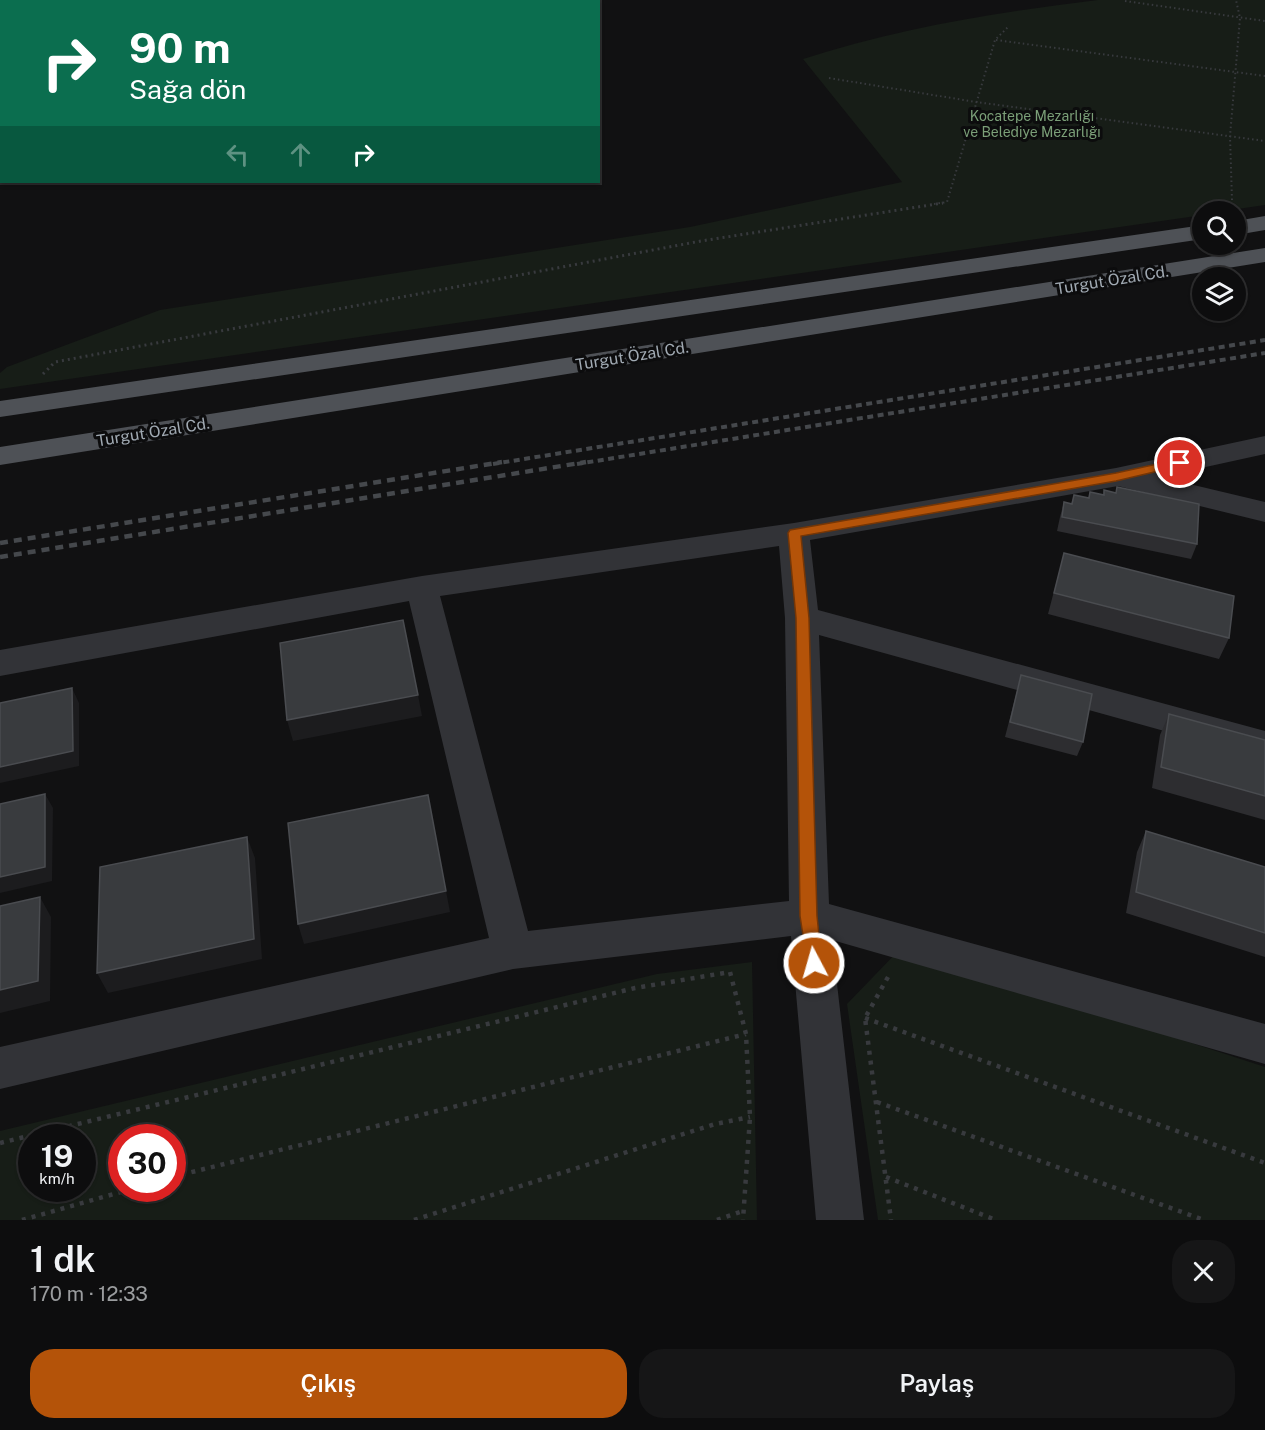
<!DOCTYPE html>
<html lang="tr">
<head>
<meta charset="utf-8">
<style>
	body { margin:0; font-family:"Public Sans",sans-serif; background:#161617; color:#f1f3f6; height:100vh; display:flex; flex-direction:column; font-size:22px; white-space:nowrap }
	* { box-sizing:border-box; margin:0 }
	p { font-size:20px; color:#9a9c9e }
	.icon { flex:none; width:33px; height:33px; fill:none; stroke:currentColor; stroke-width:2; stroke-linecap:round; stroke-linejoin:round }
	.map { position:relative; height:1220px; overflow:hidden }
	.drawer { display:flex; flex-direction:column; background:#0d0d0e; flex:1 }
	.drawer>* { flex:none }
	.top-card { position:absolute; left:0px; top:0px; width:600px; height:183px; box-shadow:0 2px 4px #0004,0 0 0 2px #2d2d2e; background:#0b6e4f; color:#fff; overflow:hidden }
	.controls { position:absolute; left:1192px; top:201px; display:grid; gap:12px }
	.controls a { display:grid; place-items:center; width:54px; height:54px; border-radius:50%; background:#0d0d0e; box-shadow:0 2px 4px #0004,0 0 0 2px #2d2d2e; font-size:30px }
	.speed { position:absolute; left:18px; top:1124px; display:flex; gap:12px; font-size:30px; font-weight:700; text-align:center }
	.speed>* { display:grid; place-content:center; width:78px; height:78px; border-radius:50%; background:#0d0d0e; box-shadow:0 2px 4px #0004,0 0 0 2px #2d2d2e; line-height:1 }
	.speed small { font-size:15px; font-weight:400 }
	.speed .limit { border:9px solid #d22; background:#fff; color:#111 }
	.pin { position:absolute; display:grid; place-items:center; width:51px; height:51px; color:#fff; margin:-26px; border:3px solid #fff; border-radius:50%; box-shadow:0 2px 6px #0007 }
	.me { position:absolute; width:66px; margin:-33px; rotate:354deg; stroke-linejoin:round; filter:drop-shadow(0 0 4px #0008) }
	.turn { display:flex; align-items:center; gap:21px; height:126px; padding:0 30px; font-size:27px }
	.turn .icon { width:78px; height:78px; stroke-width:2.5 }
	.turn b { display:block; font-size:42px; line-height:51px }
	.lanes { display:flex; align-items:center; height:57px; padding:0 30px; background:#0003; justify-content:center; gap:30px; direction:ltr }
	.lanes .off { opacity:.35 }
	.round { display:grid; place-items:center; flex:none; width:63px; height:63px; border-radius:24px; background:#161617 }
	.head { display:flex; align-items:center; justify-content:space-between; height:102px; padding:0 30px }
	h1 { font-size:36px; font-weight:600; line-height:45px }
	.button { display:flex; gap:12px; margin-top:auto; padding:12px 30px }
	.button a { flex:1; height:69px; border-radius:24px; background:#b45309; color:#fff; font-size:24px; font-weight:600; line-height:69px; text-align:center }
	.button a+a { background:#161617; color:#f1f3f6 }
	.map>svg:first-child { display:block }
	.green { fill:#171d17; fill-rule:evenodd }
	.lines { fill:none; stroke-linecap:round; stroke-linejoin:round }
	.path-far2 { stroke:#383a3e; stroke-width:2; stroke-dasharray:1.5 3; stroke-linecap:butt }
	.path-far1 { stroke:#383a3e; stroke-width:3; stroke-dasharray:2 4; stroke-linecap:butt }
	.path { stroke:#383a3e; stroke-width:4.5; stroke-dasharray:4 6; stroke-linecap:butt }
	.minor { fill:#323337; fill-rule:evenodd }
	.major { fill:#4e5156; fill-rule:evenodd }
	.rail-far1 { stroke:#45484c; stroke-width:4; stroke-dasharray:6 4.5; stroke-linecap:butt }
	.rail { stroke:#45484c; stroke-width:4.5; stroke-dasharray:8 6; stroke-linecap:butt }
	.wall { fill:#2d2d30 }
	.shaded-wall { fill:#1c1c1e }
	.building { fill:#393b3e; stroke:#4a4c50; stroke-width:1.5 }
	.route { fill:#b45309; stroke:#753606; stroke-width:1.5 }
	.labels { text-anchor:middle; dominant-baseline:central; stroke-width:6; stroke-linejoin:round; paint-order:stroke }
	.far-park-label { font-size:14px; fill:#7b9f78; stroke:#0c0c0d }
	.street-label { font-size:16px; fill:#a1aab3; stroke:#0c0c0d }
</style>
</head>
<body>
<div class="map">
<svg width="1265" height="1220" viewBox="0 0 1265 1220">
	<rect width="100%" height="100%" fill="#111112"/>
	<path class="green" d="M1098 0H1265V205L1224 211 1203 212V215L0 389V373L7 367 160 310 690 227 902 182 803 59C898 28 998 12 1098 0Z
		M901 948 1265 1067V1220H878L847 1004Z
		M752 962 757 1220H0V1131L657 974ZM32 1137H82V1188H32ZM122 1137H172V1188H122Z"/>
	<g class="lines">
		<path class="path-far2" d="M1125 1 1265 21
			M996 40 1265 76
			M829 78 976 102 1265 141
			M1232 200 1230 136 1240 18 1236 0
			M934 204 947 202 995 40 1009 26"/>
		<path class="path-far1" d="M43 374 55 362 701 241 943 203"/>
		<path class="path" d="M888 977 865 1018 891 1220
			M865 1018 1265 1163
			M877 1102 1204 1220
			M0 1143 635 988 730 972 746 1034 750 1117 743 1220
			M172 1177 746 1034
			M886 1177 996 1220
			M22 1220 135 1188
			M414 1220 715 1124 750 1117
			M717 1220 743 1211"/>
		<path class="minor" d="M1265 436V454L1160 477 1265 502V522L1118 486 810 540 818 610 1265 731V759L819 635 829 904 1265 1024V1064L832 940 864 1220H816L791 936 513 969 0 1089V1047L489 938 409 601 0 676V650L422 576 794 523 1116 468ZM779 546 785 618 789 901 528 931 440 596Z"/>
		<path class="major" d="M1265 216V230L1236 235V221Z
			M1203 225V239L0 417V401Z
			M1265 248V262L0 465V447Z"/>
		<path class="rail-far1" d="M493 464 1265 340
			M577 464 1265 353"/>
		<path class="rail" d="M0 543 502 462
			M0 557 586 462"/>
	</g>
	<path class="wall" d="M1117 487 1197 544 1191 559 1057 531 1060 517 1064 502 1071 504 1074 495 1088 498 1090 492 1103 495 1104 490 1116 493Z
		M1064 553 1229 638 1219 659 1048 614Z
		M1021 675 1083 742 1077 756 1005 737Z
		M1169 714 1265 740V820L1152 788 1160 735Z
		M1146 831 1265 867V957L1126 913 1137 852Z"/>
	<path class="shaded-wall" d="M72 688 79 703V766L0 783V767Z
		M418 695 422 716 293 741 287 720Z
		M45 794 53 808 52 881 0 893V877Z
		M247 837 255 858 262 959 108 993 97 973Z
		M446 891 450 912 304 944 298 924Z
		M40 897 51 917 50 1001 0 1013V990Z"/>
	<path class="building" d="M1117 487 1199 504 1197 544 1062 517 1064 502 1072 504 1074 495 1089 498 1090 492 1104 495V490L1116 493Z
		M1064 553 1234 596 1229 638 1054 593Z
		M403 620 418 695 287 720 280 643Z
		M1021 675 1092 694 1083 742 1010 722Z
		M72 688 73 751 0 767V703Z
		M1169 714 1265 740V796L1161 767Z
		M45 794V867L0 877V804Z
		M428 795 446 891 298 924 288 823Z
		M1146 831 1265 867V933L1136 892Z
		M247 837 254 939 97 973 100 867Z
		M40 897 38 981 0 990V906Z"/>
	<path class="route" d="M1180 459 1186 463 1184 465 1116 481 801 536 809 618 817 916 822 963 820 968 814 971 808 968 800 916 796 618 788 533 790 530 1116 473Z"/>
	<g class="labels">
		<g class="far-park-label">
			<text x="1032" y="116">Kocatepe Mezarlığı<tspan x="1032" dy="16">ve Belediye Mezarlığı</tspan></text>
		</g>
		<g class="street-label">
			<text transform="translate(1112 280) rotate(-9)">Turgut Özal Cd.</text>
			<text transform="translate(632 356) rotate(-9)">Turgut Özal Cd.</text>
			<text transform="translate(153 432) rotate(-9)">Turgut Özal Cd.</text>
		</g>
	</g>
</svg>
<div class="controls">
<a><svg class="icon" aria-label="search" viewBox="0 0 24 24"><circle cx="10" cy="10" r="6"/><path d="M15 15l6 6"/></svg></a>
<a><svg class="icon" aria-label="layers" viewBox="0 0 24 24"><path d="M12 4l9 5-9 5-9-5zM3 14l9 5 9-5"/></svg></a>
</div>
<div class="speed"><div>19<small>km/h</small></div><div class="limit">30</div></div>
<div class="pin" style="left:1180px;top:463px;background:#d93025"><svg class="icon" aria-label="arrive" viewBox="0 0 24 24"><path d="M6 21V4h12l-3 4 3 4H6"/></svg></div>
<svg class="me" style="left:814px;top:963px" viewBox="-20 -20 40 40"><circle r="17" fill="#b45309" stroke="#fff" stroke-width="3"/><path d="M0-11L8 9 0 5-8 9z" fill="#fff"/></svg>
<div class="top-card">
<div class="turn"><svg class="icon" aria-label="right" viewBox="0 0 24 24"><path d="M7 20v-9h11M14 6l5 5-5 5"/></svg><div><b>90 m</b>Sağa dön</div></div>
<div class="lanes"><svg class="icon off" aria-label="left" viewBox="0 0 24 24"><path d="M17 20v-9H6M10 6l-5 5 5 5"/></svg><svg class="icon off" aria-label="ahead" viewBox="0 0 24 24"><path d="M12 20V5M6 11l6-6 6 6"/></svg><svg class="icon" aria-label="right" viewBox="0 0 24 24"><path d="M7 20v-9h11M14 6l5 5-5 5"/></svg></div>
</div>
</div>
<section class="drawer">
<div class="head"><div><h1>1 dk</h1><p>170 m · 12:33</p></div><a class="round"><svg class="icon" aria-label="close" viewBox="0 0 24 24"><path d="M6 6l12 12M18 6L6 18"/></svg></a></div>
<div class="button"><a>Çıkış</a><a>Paylaş</a></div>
</section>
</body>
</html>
